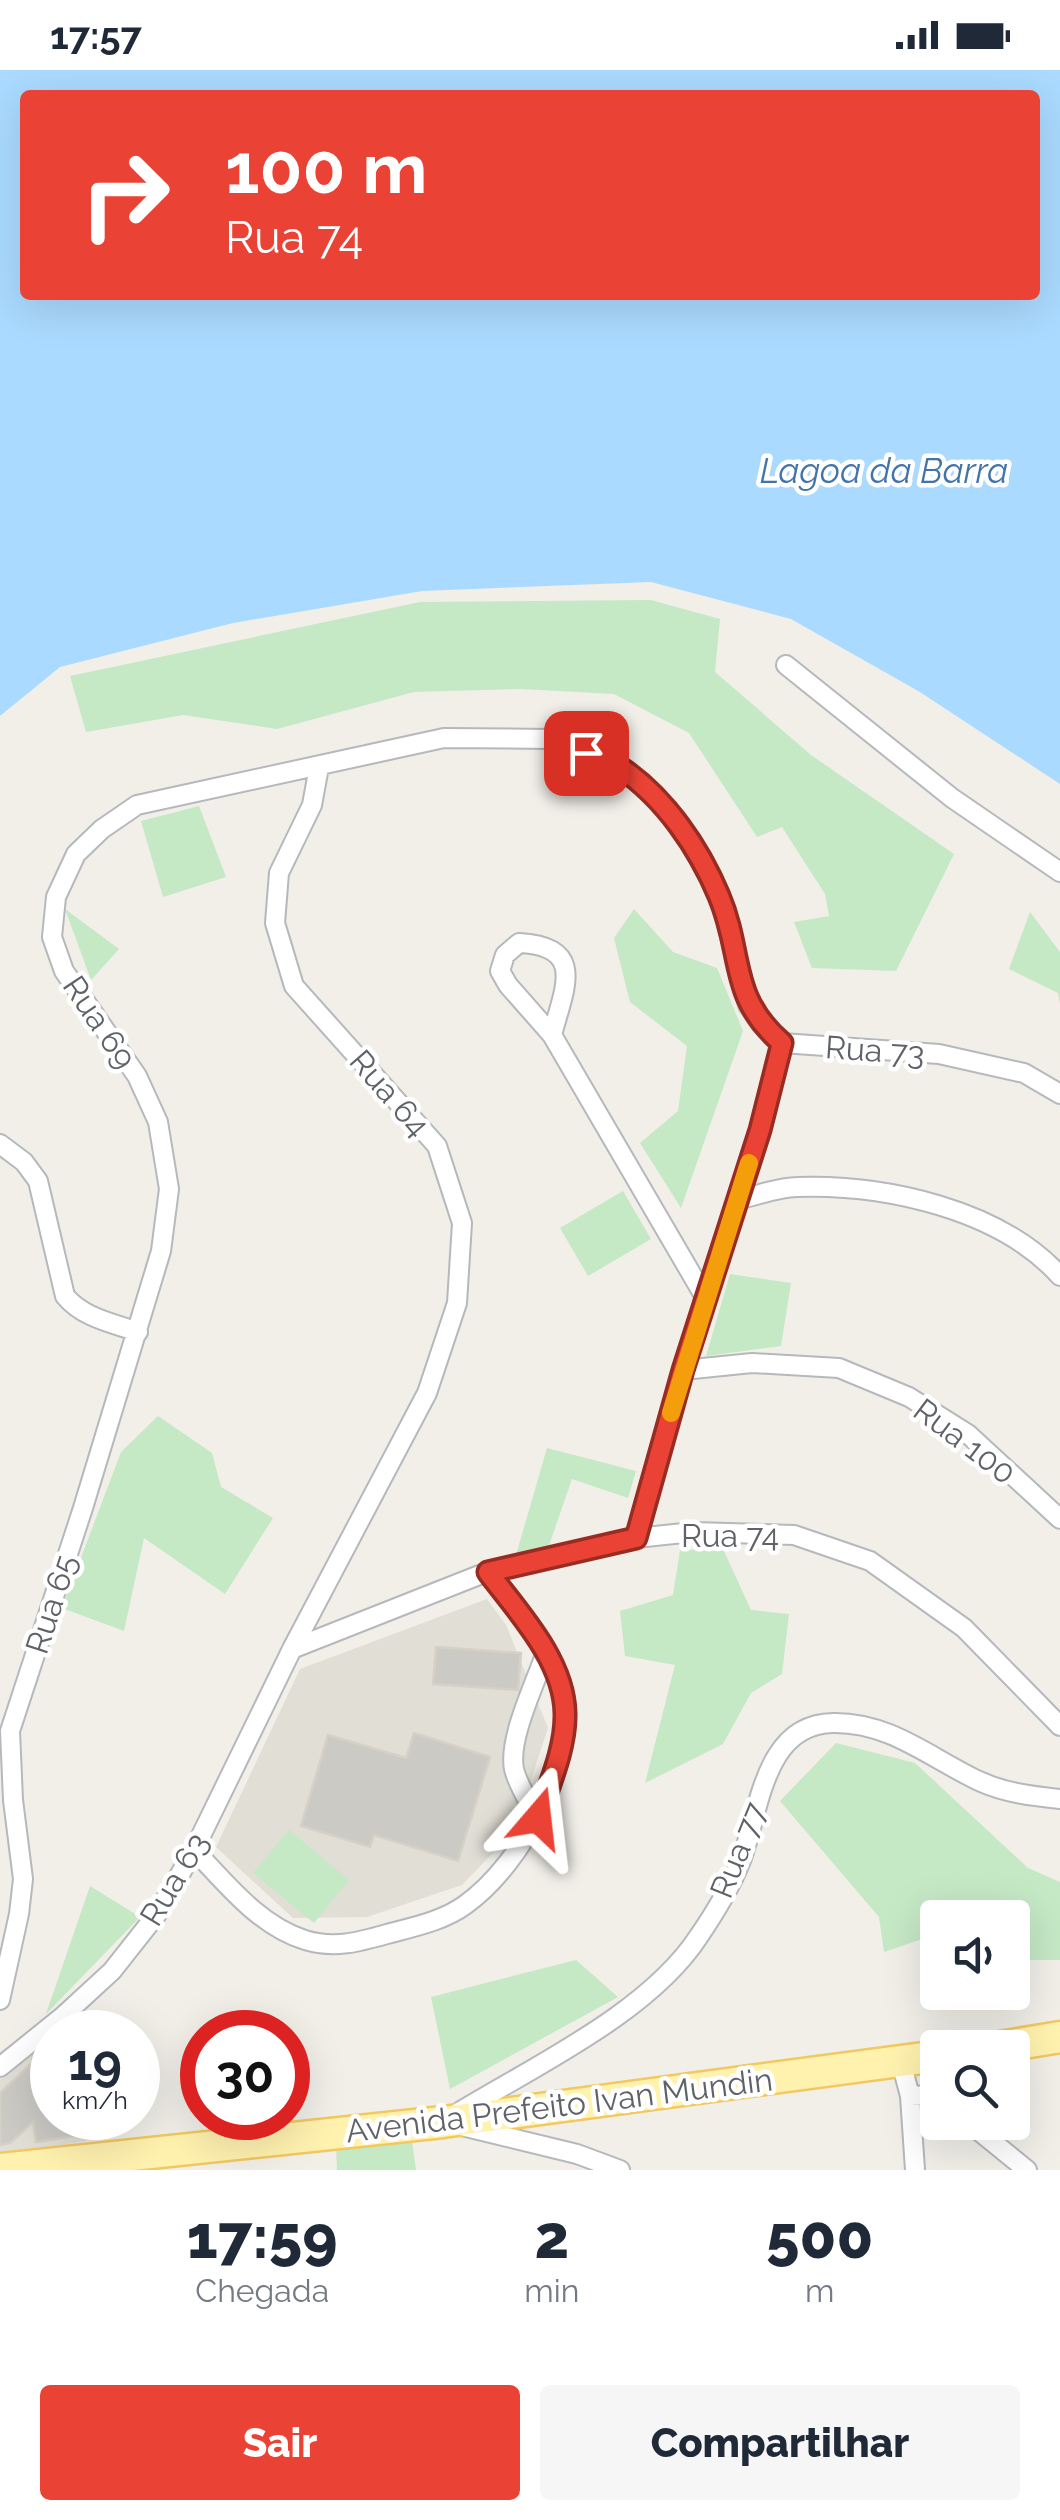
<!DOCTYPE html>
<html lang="pt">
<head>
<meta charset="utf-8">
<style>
	body { margin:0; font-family:Raleway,sans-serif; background:#f6f6f7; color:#1f2937; height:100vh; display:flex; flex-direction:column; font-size:38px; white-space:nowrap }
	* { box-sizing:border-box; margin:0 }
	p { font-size:32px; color:#747a83 }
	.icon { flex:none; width:55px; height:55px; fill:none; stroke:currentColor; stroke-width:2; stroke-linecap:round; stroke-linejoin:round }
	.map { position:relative; height:2100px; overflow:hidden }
	.side { display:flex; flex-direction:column; background:#fff; flex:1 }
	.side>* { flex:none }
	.hud { position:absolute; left:20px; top:20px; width:1020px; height:210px; border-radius:10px; box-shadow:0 10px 40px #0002; background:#ea4335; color:#fff; overflow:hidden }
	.buttons { position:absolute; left:920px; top:1830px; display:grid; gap:20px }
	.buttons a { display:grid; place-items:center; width:110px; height:110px; border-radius:10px; background:#fff; box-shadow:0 10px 40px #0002; font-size:50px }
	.speed { position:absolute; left:30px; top:1940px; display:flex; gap:20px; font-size:50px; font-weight:700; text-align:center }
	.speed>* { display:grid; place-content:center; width:130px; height:130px; border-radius:50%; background:#fff; box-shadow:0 10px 40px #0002; line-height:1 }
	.speed small { font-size:25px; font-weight:400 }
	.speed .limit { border:15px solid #d22; background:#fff; color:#111 }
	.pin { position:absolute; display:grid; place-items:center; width:85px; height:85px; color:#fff; margin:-42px; border-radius:20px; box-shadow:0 5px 15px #0006 }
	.me { position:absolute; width:110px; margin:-55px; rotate:17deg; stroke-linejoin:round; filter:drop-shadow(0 0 8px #0008) }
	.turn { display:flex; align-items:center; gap:35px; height:210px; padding:0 40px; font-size:45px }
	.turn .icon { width:130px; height:130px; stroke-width:2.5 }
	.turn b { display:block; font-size:70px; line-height:85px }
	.eta { display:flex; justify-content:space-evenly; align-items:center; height:170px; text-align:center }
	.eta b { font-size:60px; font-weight:800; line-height:70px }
	.primary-button { display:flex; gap:20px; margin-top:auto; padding:20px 40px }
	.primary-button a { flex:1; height:115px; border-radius:10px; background:#ea4335; color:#fff; font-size:40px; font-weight:800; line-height:115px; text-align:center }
	.primary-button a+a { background:#f6f6f7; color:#1f2937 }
	.status { display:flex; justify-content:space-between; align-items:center; height:70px; padding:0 50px; background:#fff; direction:ltr }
	.status svg { height:28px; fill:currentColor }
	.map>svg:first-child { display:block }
	.education { fill:#e1ded6 }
	.green { fill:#c5e8c5 }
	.water { fill:#aadaff; fill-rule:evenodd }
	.building { fill:#cccac5; stroke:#d6d1c6; stroke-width:2.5 }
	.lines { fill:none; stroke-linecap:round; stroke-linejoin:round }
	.street-casing { stroke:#b5b8bc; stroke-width:22 }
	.primary-casing { stroke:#f2c960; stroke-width:35 }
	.street { stroke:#fff; stroke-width:18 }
	.primary { stroke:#fff2af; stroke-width:30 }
	.route-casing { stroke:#982c22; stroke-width:25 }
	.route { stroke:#ea4335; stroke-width:18 }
	.slow { stroke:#f59e0b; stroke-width:18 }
	.labels { text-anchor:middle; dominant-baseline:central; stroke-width:9; stroke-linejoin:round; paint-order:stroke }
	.street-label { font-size:32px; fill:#5f6368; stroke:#fff }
	.water-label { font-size:35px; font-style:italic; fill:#4174aa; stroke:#fff }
</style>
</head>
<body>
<div class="status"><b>17:57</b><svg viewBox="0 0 49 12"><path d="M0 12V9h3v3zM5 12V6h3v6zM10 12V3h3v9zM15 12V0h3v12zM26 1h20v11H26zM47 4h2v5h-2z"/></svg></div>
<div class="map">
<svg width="1060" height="2100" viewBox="0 0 1060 2100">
	<rect width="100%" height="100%" fill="#f1efe8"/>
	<path class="education" d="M487 1529 506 1555 548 1658 514 1761 462 1815 367 1847 293 1848 216 1777 300 1599Z
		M52 1971V2048H114V2066L0 2086V2009Z"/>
	<path class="green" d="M651 530 720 549 715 602 811 685 954 784 896 901 812 898 794 852 829 846 825 824 782 757 757 767 689 663 614 624 521 619 414 622 277 659 183 645 86 662 70 606 420 532Z
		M199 736 226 807 163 827 141 751Z
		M65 839 119 879 91 910Z
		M634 839 673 882 717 898 743 961 681 1138 640 1073 678 1041 687 976 630 932 614 868Z
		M1030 842 1060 882V934L1058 923 1009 899Z
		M623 1121 651 1169 588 1206 560 1158Z
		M730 1204 791 1213 781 1276 706 1286Z
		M158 1346 212 1383 221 1417 273 1448 225 1524 144 1468 124 1561 62 1538 121 1382Z
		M547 1378 636 1401 628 1428 572 1409 547 1481 516 1485Z
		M723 1479 751 1540 789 1544 782 1604 751 1623 723 1674 645 1713 675 1595 625 1586 620 1541 673 1525 680 1480Z
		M836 1673 915 1693 1028 1798 1060 1812V1890H1013L1012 1848H938L937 1864 884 1882 879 1847 780 1731Z
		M289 1760 349 1810 314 1853 253 1803Z
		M90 1816 140 1847 46 1944Z
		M576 1890 618 1927 450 2019 431 1927Z
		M412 2071 416 2100H337L336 2075Z"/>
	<path class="water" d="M0 0H1060V714L920 622 791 549 651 512 422 521 233 553 60 597 0 646ZM25 25H1035V225H25Z"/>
	<path class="building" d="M436 1577 521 1583 518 1620 433 1614Z
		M414 1663 490 1687 458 1791 374 1765 370 1777 301 1756 328 1665 406 1688Z
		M52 1979V2048H77L80 2065 36 2072 33 2052 10 2073 0 2075V2023L33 1992 32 1987 39 1982Z"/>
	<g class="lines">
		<defs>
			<path id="street" d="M786 595 952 728 1060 802
				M552 965C564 919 587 876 519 873L505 885 500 901 508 915 552 965 706 1229
				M0 1074 24 1092 38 1111 65 1226C83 1248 113 1253 138 1262
				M737 1130C756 1126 778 1117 797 1117 884 1114 1000 1139 1060 1206
				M683 1300 752 1293 839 1298 909 1327 968 1364 1060 1449
				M636 1468 683 1300 760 1060 782 973
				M292 1579 487 1502 636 1468 693 1462 794 1465 870 1491 964 1558 1060 1656
				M538 1749C530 1733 518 1716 514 1699 508 1669 535 1614 545 1585
				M194 1780C226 1813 259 1856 305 1870 334 1879 359 1872 387 1864 413 1857 443 1851 465 1835 524 1793 578 1689 562 1616 555 1586 507 1528 487 1502
				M0 1930 19 1844 23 1809 13 1730 10 1661 83 1438 161 1181 169 1119 158 1052 137 1006 64 901 52 867 56 827 76 784 102 759 137 735 444 668 550 669 621 697 676 748 720 827 748 935 761 954 782 973 939 984 1024 1003 1060 1024
				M901 1992 910 2026 915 2100
				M0 1997 62 1947 112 1901 157 1844 194 1780 292 1579 427 1323 457 1233 462 1153 437 1076 294 916 275 853 279 803 312 735 319 697
				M910 2026 932 2025 938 2029
				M456 2044C534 1996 649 1943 699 1866 714 1844 730 1818 740 1793 760 1744 762 1654 833 1653 890 1652 930 1688 979 1711 1005 1723 1032 1726 1060 1729
				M968 2052 1027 2100
				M462 2056 577 2084 620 2100"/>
			<path id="primary" d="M994 1978 1060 1967
				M0 2099 443 2052 938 1986"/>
		</defs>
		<use href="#street" class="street-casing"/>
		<use href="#primary" class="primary-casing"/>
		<use href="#street" class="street"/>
		<use href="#primary" class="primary"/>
	</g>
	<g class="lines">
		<defs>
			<path id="route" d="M538 1748C549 1715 566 1678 565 1643 564 1590 518 1542 488 1502L636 1468 683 1300 760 1060 782 973C728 926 744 885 719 826 699 778 665 728 621 698 611 691 597 688 586 683"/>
		</defs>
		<use href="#route" class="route-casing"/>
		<use href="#route" class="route"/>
		<path class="slow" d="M671 1343 749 1093"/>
	</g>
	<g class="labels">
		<g class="street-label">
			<text transform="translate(100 952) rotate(56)">Rua 69</text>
			<text transform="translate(875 980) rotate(4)">Rua 73</text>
			<text transform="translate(390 1023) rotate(49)">Rua 64</text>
			<text transform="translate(965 1371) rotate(37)">Rua 100</text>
			<text x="730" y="1465">Rua 74</text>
			<text transform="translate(51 1534) rotate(-72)">Rua 65</text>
			<text transform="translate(738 1780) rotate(-68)">Rua 77</text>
			<text transform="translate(174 1809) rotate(-59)">Rua 63</text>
			<text transform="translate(559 2035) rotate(-7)">Avenida Prefeito Ivan Mundin</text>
		</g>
		<g class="water-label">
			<text x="884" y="400">Lagoa da Barra</text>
		</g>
	</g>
</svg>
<div class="buttons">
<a><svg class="icon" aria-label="sound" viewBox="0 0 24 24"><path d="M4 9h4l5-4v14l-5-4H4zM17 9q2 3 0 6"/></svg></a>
<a><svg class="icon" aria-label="search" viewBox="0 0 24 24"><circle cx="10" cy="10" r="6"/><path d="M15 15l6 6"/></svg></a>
</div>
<div class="speed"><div>19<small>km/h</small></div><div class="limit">30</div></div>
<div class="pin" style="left:586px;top:683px;background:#d93025"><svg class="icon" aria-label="arrive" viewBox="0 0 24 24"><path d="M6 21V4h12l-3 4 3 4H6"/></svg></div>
<svg class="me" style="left:538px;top:1748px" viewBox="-20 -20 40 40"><path d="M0-17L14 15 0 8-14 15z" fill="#ea4335" stroke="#fff" stroke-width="4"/></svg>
<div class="hud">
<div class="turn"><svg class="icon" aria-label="right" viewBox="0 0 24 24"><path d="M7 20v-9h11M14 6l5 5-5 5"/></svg><div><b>100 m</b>Rua 74</div></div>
</div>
</div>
<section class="side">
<div class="eta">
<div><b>17:59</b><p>Chegada</p></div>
<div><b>2</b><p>min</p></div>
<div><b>500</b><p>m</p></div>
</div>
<div class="primary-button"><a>Sair</a><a>Compartilhar</a></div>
</section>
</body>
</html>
